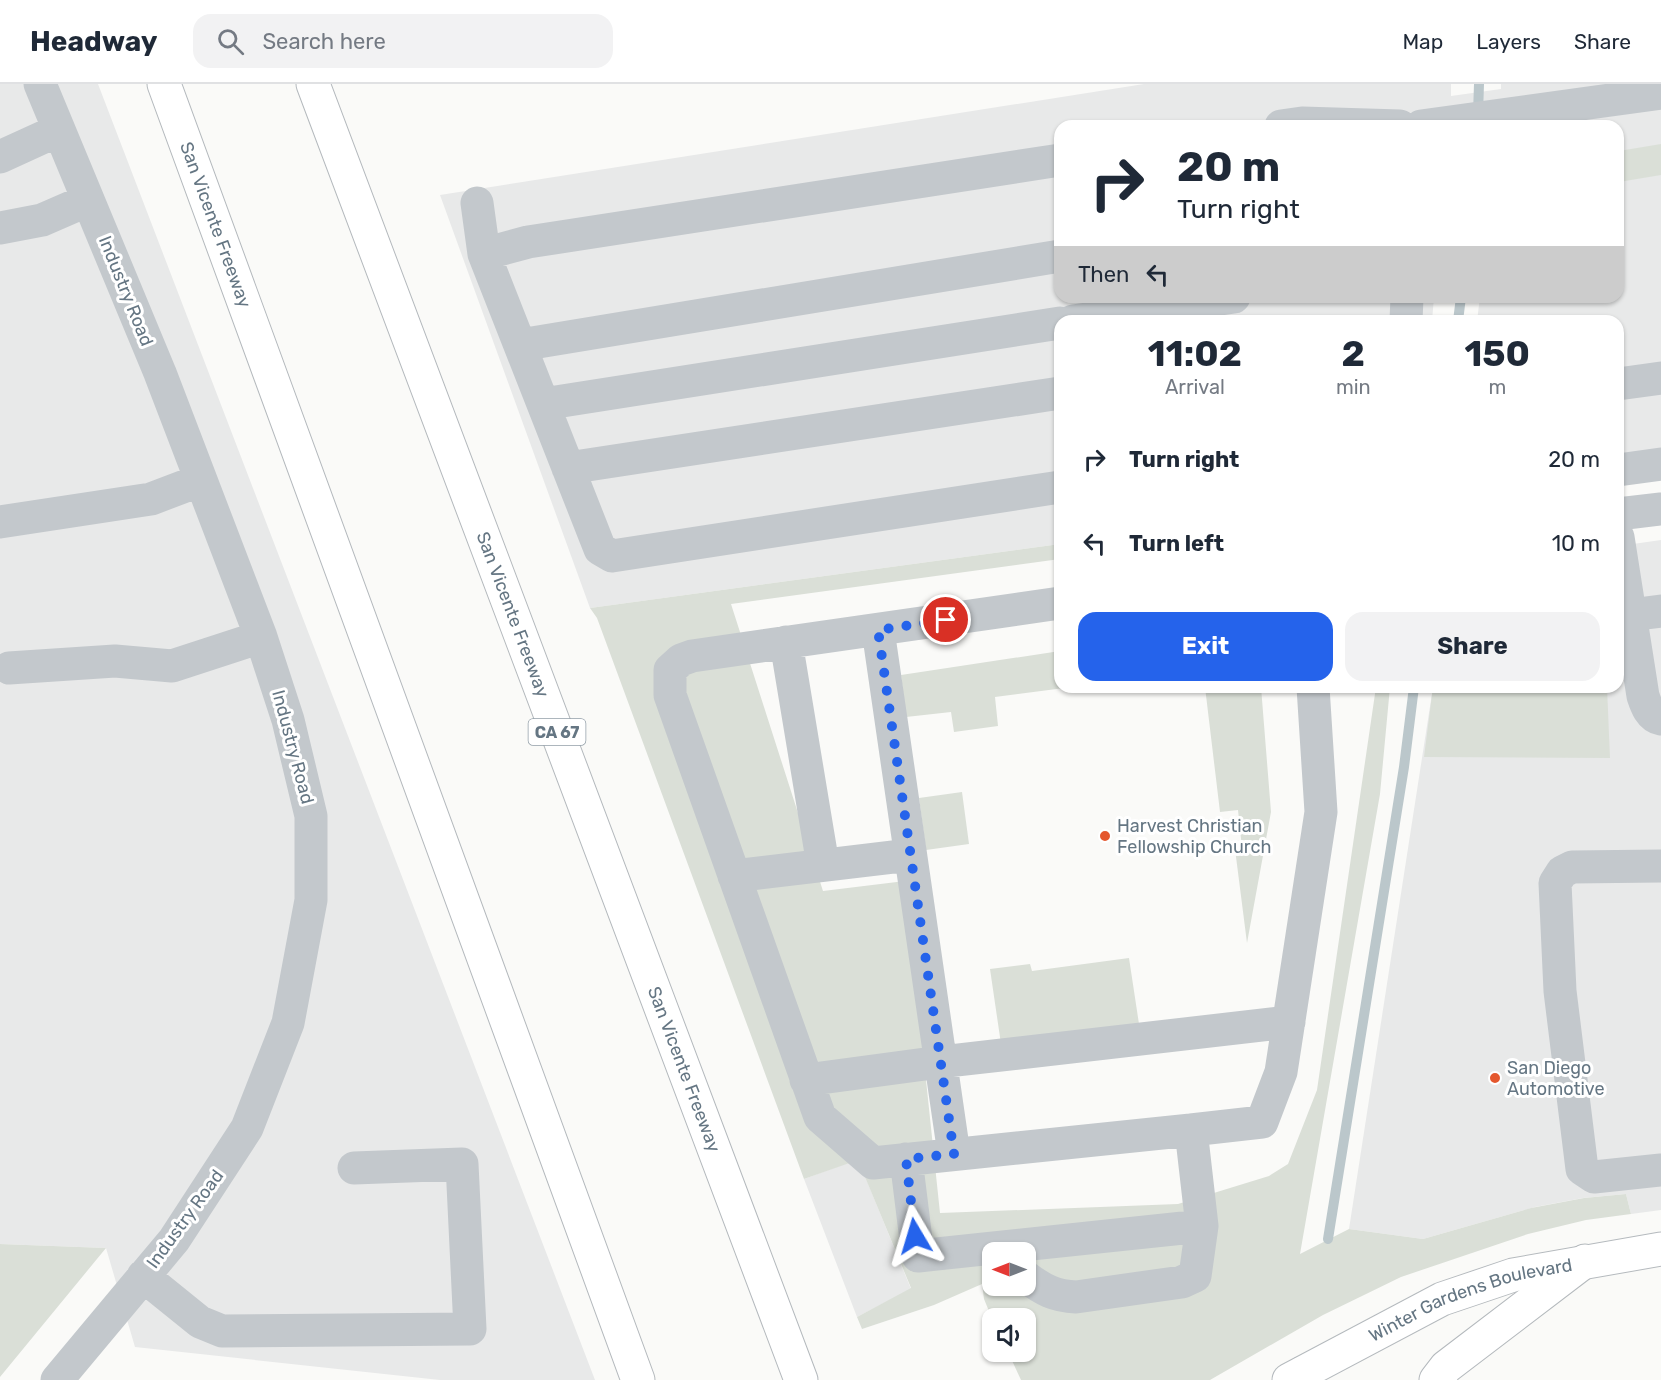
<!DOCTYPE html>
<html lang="en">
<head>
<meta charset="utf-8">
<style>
	body { margin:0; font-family:Rubik,sans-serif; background:#f2f2f3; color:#1f2937; height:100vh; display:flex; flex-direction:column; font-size:22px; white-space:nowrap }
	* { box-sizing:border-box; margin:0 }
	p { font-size:20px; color:#747a83 }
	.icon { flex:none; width:33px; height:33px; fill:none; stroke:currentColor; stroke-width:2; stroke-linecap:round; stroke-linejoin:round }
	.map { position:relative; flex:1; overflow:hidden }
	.side { position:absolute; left:1054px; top:231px; width:570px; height:378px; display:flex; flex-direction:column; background:#fff; border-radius:18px; box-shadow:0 2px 4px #0004 }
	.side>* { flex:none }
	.banner { position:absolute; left:1054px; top:36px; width:570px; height:183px; border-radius:18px; box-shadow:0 2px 4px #0004; background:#fff; color:#1f2937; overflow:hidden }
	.needle { width:39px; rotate:270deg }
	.tools { position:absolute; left:982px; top:1158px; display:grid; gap:12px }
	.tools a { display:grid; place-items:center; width:54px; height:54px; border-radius:12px; background:#fff; box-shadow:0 2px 4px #0004; font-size:30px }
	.pin { position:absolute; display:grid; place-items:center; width:51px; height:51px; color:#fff; margin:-26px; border:3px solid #fff; border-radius:50%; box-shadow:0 2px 6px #0007 }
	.me { position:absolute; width:66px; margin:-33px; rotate:353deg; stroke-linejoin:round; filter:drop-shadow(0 0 4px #0008) }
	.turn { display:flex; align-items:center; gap:21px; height:126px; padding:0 24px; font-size:27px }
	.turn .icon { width:78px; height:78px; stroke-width:2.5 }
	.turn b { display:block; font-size:42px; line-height:51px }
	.then { display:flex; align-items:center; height:57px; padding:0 24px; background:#0003; gap:12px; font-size:22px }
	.eta { display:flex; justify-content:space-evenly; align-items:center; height:102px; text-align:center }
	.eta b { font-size:36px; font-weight:700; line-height:42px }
	.primary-button { display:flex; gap:12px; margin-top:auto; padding:12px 24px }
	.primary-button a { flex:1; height:69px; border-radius:18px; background:#2563eb; color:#fff; font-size:24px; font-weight:700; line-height:69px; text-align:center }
	.primary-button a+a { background:#f2f2f3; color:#1f2937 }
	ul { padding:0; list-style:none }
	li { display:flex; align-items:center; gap:18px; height:84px; padding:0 24px }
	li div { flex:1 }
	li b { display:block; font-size:22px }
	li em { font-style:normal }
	header { display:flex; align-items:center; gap:36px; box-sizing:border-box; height:84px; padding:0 30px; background:#fff; border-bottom:2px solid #e0e1e3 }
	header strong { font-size:28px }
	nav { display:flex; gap:33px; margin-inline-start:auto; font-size:21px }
	.search { width:420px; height:54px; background:#f2f2f3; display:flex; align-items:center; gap:15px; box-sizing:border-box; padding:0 21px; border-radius:18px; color:#747a83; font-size:22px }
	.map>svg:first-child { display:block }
	.built { fill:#e8e9e9 }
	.green { fill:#dadfd7; fill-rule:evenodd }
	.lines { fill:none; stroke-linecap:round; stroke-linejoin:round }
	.stream { stroke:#bbc7cb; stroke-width:10 }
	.major-casing { stroke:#b5babe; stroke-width:35 }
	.highway-casing { stroke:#b4b9bd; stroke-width:35 }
	.minor { stroke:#c3c8cc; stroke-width:33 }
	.major { stroke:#fff; stroke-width:33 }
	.highway { stroke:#fff; stroke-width:33 }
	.route { stroke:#2563eb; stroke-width:10; stroke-dasharray:0 18 }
	.poi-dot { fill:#e4572e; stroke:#fff; stroke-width:2 }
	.labels { text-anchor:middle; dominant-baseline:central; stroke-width:6; stroke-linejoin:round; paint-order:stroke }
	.shield { fill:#fff; stroke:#939fa8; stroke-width:1.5 }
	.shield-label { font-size:16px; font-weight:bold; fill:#657683 }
	.street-label { font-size:18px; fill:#657683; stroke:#fff }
	.poi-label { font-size:18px; fill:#657683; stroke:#fff; text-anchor:start }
</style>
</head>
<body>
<header>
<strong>Headway</strong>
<div class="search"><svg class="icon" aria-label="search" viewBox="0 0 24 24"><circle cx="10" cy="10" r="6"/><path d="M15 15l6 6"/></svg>Search here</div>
<nav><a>Map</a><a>Layers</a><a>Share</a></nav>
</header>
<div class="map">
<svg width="1661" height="1296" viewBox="0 0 1661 1296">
	<rect width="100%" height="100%" fill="#fafaf8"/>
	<path class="built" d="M0 0H98L595 1296H440L135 1263 106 1164 0 1160Z
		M1144 0H1451V12L1501 5V0H1661V396L1619 401 1618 237H1477L1480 213H1618V42H1060V213H1434L1432 237H1060V460L590 524 440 111Z
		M1661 456V1126L1631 1130 1626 1110 1583 1114 1535 1123 1423 1155 1349 1145 1433 603H1618L1619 462Z
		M858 1075 911 1205 857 1233 804 1095Z"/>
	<path class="green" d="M1661 60V91L1619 98V67Z
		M1060 460V475L731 520 823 807 905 797 940 1129 1178 1120 1269 1092 1288 1080 1317 1006 1376 603H1390L1380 710 1300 1170 1349 1145 1423 1155 1531 1124 1584 1114 1626 1110 1631 1130 1586 1136 1528 1150 1401 1193 1323 1231 1210 1296H1021L1008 1268H1026V1234L993 1237 984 1215 982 1200 934 1221 862 1245 857 1233 911 1204 858 1076 804 1095 597 534 590 524ZM993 1168H1026V1202H993Z
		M1060 567V603H1072L995 613 998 642 954 648 951 628 906 633 901 591Z
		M1205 603H1261L1271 728 1247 859 1235 765 1242 764 1238 726 1220 728Z
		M1433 603H1607L1610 674 1424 673Z
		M962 708 969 760 926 766 919 714Z
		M1129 874 1139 940 1001 960 990 885 1030 880 1032 887Z
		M0 1160 106 1164 0 1293Z"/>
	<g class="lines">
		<path class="stream" d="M1478 30 1479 0
			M1458 237 1461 213
			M1328 1155 1404 683 1414 603"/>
		<defs>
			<g id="major">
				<path id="s1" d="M1289 1296 1442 1215 1513 1191 1661 1165"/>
			</g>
			<g id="highway">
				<path id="s2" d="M164 0 638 1296"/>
				<path id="s3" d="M313 0 801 1296"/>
				<path d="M1303 1289 1307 1296"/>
				<path d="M1436 1296 1446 1283 1585 1177"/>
			</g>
		</defs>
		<use href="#major" class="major-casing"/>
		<use href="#highway" class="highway-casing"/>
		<path class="minor" d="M40 0 160 289 261 553 288 636 311 732V816L288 939 247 1044 174 1156 57 1296
			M1281 42 1302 39 1400 42
			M1421 42 1661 9
			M0 73 59 46
			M477 119 484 170 600 465 612 472 1060 403
			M0 144 42 136 88 116
			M484 170 528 158 1060 76
			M1073 237 1234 213
			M1406 237 1407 213
			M520 261 1060 172
			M1618 300 1661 294
			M543 320 1060 239
			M568 384 1060 309
			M1618 386 1661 380
			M1618 430 1661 425
			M0 438 151 415 201 396
			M1618 453 1643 612C1646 621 1650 633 1661 635
			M1630 531 1661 527
			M878 546 954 1070
			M786 558 823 781
			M9 584 115 577 172 582 261 553
			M1661 782 1572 783 1562 788 1555 799 1560 907 1582 1085 1594 1093 1661 1086
			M734 792 910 771
			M806 996 940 978 1289 938
			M1191 1046 1262 1038 1281 988 1321 728 1313 603
			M906 1075 918 1172 1202 1142 1191 1046C1085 1057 979 1068 873 1079L820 1033 670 611V586L681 576 692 572 1060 519
			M143 1192 200 1238 222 1247 470 1245 462 1080 354 1084
			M1026 1193C1043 1206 1055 1212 1076 1213L1182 1198 1195 1192 1202 1142"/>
		<use href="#major" class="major"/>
		<use href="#highway" class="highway"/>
	</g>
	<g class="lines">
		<path class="route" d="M915 1152 906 1075 954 1070 878 546 946 536"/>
	</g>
	<g class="poi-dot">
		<circle cx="1105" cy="752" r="6"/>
		<circle cx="1495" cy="994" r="6"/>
	</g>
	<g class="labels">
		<rect class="shield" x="528.5" y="635" width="57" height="26" rx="4.5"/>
		<g class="shield-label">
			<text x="557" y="648">CA 67</text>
		</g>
		<g class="street-label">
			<text stroke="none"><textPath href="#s2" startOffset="150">San Vicente Freeway</textPath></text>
			<text transform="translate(126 207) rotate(68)">Industry Road</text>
			<text stroke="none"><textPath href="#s3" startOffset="567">San Vicente Freeway</textPath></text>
			<text transform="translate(293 663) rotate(75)">Industry Road</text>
			<text stroke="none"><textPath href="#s3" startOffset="1053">San Vicente Freeway</textPath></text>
			<text transform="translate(185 1135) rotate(-54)">Industry Road</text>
			<text stroke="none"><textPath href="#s1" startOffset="200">Winter Gardens Boulevard</textPath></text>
		</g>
		<g class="poi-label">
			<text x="1117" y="742">Harvest Christian<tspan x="1117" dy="21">Fellowship Church</tspan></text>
			<text x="1507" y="984">San Diego<tspan x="1507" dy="21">Automotive</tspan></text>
		</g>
	</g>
</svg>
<div class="tools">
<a><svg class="needle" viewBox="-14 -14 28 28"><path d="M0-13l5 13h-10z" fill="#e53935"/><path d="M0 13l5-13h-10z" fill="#747a83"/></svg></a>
<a><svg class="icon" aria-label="sound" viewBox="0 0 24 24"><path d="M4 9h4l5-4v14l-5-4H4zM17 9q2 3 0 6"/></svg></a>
</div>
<div class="pin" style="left:946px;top:536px;background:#d93025"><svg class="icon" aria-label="arrive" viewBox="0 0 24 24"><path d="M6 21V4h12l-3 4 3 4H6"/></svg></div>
<svg class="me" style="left:915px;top:1152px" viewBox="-20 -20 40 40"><path d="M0-17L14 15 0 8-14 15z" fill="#2563eb" stroke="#fff" stroke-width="4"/></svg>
<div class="banner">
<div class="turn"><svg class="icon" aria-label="right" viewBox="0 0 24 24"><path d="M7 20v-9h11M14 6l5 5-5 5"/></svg><div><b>20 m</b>Turn right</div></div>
<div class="then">Then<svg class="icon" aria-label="left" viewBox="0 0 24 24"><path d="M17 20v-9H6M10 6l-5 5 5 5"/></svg></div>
</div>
<section class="side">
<div class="eta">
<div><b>11:02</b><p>Arrival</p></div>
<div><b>2</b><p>min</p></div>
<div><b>150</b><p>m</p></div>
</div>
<ul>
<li><svg class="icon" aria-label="right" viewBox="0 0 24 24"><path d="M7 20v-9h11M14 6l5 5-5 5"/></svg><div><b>Turn right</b></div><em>20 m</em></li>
<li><svg class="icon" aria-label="left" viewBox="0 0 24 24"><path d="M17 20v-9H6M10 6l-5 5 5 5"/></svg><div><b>Turn left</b></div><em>10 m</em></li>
</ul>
<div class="primary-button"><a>Exit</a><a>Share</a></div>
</section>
</div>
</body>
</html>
